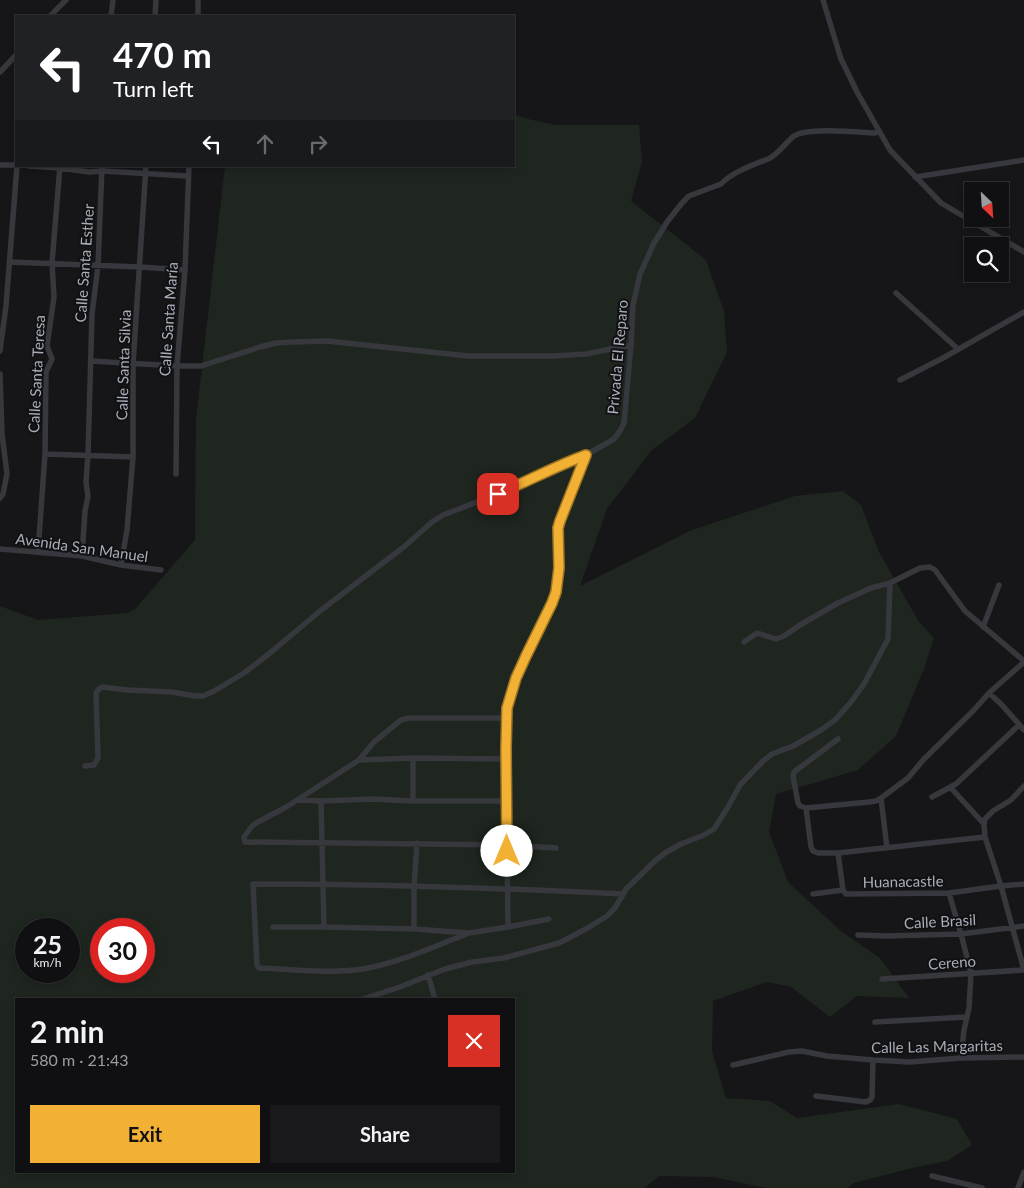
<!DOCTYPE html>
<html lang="en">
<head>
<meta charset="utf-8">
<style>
	body { margin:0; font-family:Lato,sans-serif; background:#19191b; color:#f1f3f6; height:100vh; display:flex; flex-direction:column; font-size:19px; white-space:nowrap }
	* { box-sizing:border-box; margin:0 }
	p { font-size:16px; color:#9c9d9f }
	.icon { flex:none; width:28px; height:28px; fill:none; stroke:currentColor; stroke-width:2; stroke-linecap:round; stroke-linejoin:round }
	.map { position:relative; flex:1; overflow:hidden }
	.drawer { position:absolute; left:15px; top:998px; width:500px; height:175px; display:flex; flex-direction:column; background:#101012; border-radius:0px; box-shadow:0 2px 8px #0003,0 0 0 1px #303032 }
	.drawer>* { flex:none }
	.guide { position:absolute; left:15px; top:15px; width:500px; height:152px; border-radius:0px; box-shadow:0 2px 8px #0003,0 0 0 1px #303032; background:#202124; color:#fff; overflow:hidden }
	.needle { width:32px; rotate:155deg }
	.tools { position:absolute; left:964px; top:182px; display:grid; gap:10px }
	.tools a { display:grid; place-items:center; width:45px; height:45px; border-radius:0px; background:#101012; box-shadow:0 2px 8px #0003,0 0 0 1px #303032; font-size:25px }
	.speed { position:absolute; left:15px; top:918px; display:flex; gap:10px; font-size:25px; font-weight:700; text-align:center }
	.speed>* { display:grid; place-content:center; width:65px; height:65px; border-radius:50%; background:#101012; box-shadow:0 2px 8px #0003,0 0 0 1px #303032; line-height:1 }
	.speed small { font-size:12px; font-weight:400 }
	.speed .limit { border:8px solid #d22; background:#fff; color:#111 }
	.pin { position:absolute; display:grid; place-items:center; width:42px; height:42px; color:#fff; margin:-21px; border-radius:10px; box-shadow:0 2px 8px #0006 }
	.me { position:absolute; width:55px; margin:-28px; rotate:0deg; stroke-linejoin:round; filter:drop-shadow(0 0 4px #0008) }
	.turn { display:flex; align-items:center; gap:18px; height:105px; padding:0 15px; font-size:22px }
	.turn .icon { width:65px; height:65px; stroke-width:2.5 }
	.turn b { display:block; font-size:35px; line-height:42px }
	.lanes { display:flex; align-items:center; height:48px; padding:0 15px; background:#0003; justify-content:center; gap:25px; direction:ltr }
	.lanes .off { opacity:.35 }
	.round { display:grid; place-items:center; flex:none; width:52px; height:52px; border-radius:0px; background:#19191b }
	.overview { display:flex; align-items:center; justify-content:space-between; height:85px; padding:0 15px }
	h1 { font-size:30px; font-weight:700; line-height:38px }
	.primary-button { display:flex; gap:10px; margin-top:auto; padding:10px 15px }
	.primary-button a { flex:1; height:58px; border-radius:0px; background:#f2b134; color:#111; font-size:20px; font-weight:700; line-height:58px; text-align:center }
	.primary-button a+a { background:#19191b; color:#f1f3f6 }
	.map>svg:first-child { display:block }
	.green { fill:#1e261f; fill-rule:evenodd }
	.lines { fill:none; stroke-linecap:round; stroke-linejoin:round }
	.minor { stroke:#37383d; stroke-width:5.5 }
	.route-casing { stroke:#9d7322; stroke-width:12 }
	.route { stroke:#f2b134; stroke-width:9 }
	.labels { text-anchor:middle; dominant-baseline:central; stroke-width:4; stroke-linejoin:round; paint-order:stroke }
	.street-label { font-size:15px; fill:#a8adb8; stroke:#111113 }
</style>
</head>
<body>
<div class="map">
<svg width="1024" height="1188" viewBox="0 0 1024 1188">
	<rect width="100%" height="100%" fill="#161618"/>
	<path class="green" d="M514 114 528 119 556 125H639L642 162 631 201 706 260 724 311 727 352 695 418 651 451 607 509 580 586 692 530 795 496 843 491 861 505 879 552 919 622 934 638 924 669 896 736 858 770 776 794 769 832 788 882 841 931 880 958 909 998 857 996 830 1017 791 987 767 982 713 1001 712 1051 726 1098 770 1101 797 1118 899 1104 957 1119 972 1145 947 1161 912 1168 854 1183 847 1188H767L713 1177 659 1176 645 1188H0V606L38 620 127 613 135 609 195 540 196 419 225 166H514ZM26 929H69V971H26ZM101 929H144V971H101ZM16 999H514V1171H16Z"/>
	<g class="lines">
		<path class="minor" d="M823 0 841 59 857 92 890 150 941 203 1024 252
			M50 16 66 0
			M111 16 113 0
			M155 16 156 0
			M198 16V0
			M0 72 16 55
			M0 165H16
			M29 166 60 168 89 172 102 171 188 176
			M915 177 1024 160
			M9 262 140 267 185 270
			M896 293 958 349
			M0 351 6 306 17 166
			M91 361 177 366H201L260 347 276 343 292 342 327 341 468 356H554L586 354 631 345
			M0 374 2 434 7 474 3 494 0 498
			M900 380 943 358 1024 312
			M45 454 133 457
			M176 474 177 366 185 270 189 166
			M0 549 82 556 121 565 161 570
			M38 552 45 454 46 372 52 359 47 346 54 297 52 263 60 166
			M82 556 85 511 88 496 86 482 88 455 92 314 98 266 102 166
			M121 565 127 530 133 457V364L146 166
			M983 627 999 585
			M744 642 757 633 776 639 784 636 800 625 838 603 871 588 890 583 920 568 930 567 935 570 965 611 1024 661
			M989 693 1001 704 1024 730
			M507 718H409L401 720 374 742 359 760 288 806 258 822 252 826 244 837 245 842 507 845 556 848
			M838 739 794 772 793 776 798 803 800 806 806 808 869 802 876 801 881 798 908 778 924 759 974 710 989 693 1024 662
			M413 758V801
			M359 760 413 758 506 759
			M85 766 94 765 98 758 96 693 99 689 102 687 128 690 172 692 195 696H203L214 691 244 673 270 653 320 611 405 546 432 522 443 515 498 494 529 481 562 464 586 455 614 439 620 431 624 423 631 345 633 305 640 274 654 243 667 222 682 203 689 196 721 184C732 172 753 165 768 159 778 155 785 143 794 136 808 127 857 132 875 133L879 131
			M951 788 984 824
			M932 797 956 784 1019 725
			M881 798 887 848
			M298 800 321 801 372 799 413 801H507
			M321 801 324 927
			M806 808 811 847 813 851 818 853H838L985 837
			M838 853 843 890
			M843 890 846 894 949 893 1001 886 1024 884
			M949 893 961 934 971 973 969 1008 964 1030 961 1058
			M813 894 843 890
			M273 927H324L414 929 469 933 508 927 549 919
			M508 927 506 759 507 708 516 678 552 603C556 589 559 574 559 560 559 547 557 534 559 521L586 455
			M414 929V887L417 843
			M469 933C435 946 399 963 363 969 330 974 292 969 259 968L257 965 253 884C376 884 499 888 622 894
			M858 935 886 936 961 934 1024 926
			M1024 970 1001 886 985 837 984 824 985 819 993 811 1011 800 1024 786
			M428 975 435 999
			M882 979 1024 970
			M363 999 400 987 445 969 472 962 504 958 559 943 586 929 607 916 615 908 626 889 655 861 665 853 681 844 704 835 714 829 728 807 740 785 763 761 772 754 793 746 821 730 835 720 851 702 864 684 888 639 890 583
			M875 1022 967 1017
			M733 1065 789 1052 802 1051 827 1056 873 1060 910 1062 961 1058 1024 1057
			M816 1096 866 1102 870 1100 872 1097 873 1060
			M932 1176 982 1188
			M1018 1188 1024 1172"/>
	</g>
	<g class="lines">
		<defs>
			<path id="route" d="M498 494C528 481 556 466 586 455L560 521 558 528 559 568 556 592 552 603 526 656 516 678 507 708 506 749 507 851"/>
		</defs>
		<use href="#route" class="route-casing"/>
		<use href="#route" class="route"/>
	</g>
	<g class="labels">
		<g class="street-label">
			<text transform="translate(84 263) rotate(-86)">Calle Santa Esther</text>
			<text transform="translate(168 319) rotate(-86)">Calle Santa María</text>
			<text transform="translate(617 357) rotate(-85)">Privada El Reparo</text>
			<text transform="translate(123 365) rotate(-88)">Calle Santa Silvia</text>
			<text transform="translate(36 374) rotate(-87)">Calle Santa Teresa</text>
			<text transform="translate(82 547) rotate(8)">Avenida San Manuel</text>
			<text transform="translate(903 881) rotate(-1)">Huanacastle</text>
			<text transform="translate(940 921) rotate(-3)">Calle Brasil</text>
			<text transform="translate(952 962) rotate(-4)">Cereno</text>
			<text transform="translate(937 1046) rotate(-1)">Calle Las Margaritas</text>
		</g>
	</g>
</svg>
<div class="tools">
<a><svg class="needle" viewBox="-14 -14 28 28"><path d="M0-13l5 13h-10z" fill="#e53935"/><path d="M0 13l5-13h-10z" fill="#9c9d9f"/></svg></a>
<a><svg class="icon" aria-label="search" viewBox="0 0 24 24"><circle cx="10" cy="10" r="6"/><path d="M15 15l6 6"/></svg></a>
</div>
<div class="speed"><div>25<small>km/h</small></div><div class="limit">30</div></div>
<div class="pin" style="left:498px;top:494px;background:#d93025"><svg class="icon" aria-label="arrive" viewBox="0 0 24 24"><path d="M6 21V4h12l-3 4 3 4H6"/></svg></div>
<svg class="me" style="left:507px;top:851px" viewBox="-20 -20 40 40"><circle r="19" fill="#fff"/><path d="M0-13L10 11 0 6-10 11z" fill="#f2b134"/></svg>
<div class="guide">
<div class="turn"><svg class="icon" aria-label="left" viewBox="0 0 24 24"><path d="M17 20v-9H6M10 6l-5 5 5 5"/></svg><div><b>470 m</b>Turn left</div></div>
<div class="lanes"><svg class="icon" aria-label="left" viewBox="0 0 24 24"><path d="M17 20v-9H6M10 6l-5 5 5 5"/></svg><svg class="icon off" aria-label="ahead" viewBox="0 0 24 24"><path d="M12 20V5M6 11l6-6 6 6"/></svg><svg class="icon off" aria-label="right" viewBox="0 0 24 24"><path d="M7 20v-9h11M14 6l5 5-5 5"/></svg></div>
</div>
<section class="drawer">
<div class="overview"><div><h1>2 min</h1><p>580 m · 21:43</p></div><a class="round" style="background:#d93025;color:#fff"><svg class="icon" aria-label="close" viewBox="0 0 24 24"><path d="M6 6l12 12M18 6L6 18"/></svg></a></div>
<div class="primary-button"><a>Exit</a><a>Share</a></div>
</section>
</div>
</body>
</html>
